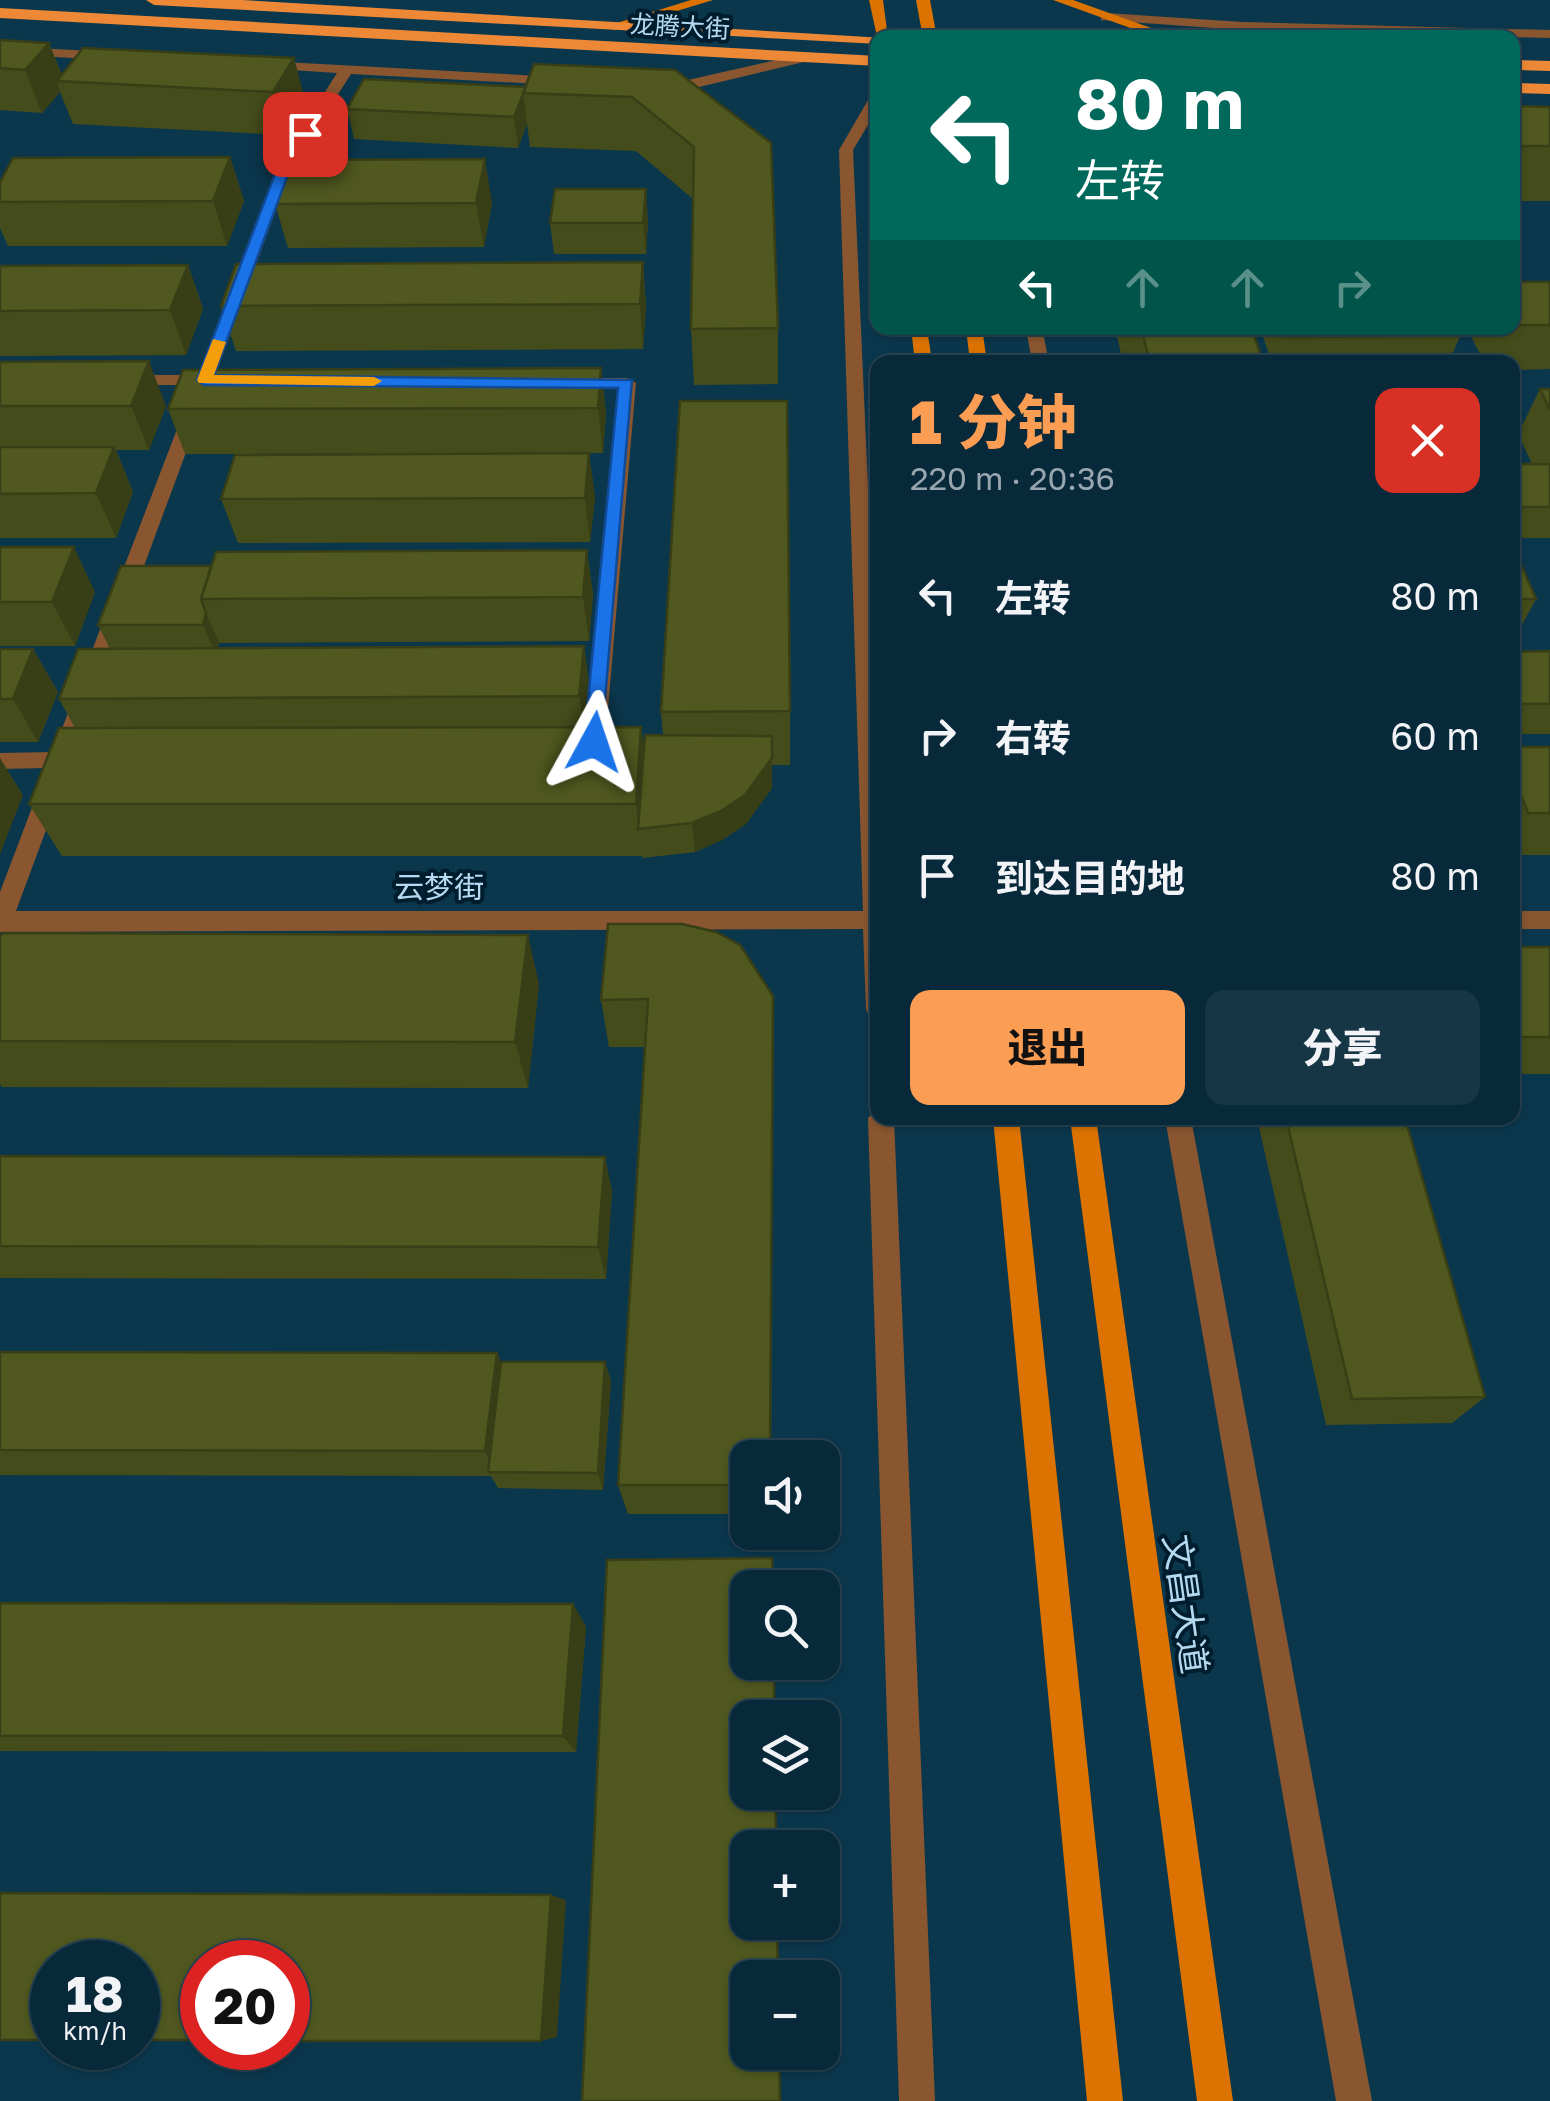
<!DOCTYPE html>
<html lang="zh">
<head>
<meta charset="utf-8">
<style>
	body { margin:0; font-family:"Golos Text","Noto Sans SC",sans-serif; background:#163545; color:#f1f3f6; height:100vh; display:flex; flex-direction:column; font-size:38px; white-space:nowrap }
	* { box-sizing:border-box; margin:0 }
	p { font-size:32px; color:#98a6af }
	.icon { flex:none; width:55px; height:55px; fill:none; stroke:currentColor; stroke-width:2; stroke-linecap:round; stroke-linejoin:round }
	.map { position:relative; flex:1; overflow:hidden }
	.side { position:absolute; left:870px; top:355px; width:650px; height:770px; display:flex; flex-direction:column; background:#08293a; border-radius:20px; box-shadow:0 2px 8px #0004,0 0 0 2px #294554 }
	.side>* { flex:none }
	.banner { position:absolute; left:870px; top:30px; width:650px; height:305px; border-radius:20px; box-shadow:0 2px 8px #0004,0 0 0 2px #294554; background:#00695c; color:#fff; overflow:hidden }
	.tools { position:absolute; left:730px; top:1440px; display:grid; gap:20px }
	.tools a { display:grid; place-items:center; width:110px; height:110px; border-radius:20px; background:#08293a; box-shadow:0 2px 8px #0004,0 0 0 2px #294554; font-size:50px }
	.speed { position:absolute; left:30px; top:1940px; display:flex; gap:20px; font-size:50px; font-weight:700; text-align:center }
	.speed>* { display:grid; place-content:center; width:130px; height:130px; border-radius:50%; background:#08293a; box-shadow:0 2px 8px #0004,0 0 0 2px #294554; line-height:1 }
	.speed small { font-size:25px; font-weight:400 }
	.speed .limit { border:15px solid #d22; background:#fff; color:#111 }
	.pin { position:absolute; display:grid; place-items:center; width:85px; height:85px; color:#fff; margin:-42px; border-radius:20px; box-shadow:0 5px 15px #0006 }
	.me { position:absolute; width:110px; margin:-55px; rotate:5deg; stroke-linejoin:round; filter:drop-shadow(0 0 8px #0008) }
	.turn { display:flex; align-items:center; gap:35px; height:210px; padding:0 40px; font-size:45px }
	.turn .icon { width:130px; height:130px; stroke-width:2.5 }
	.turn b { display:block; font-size:70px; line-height:85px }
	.lanes { display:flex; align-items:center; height:95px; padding:0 40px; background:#0003; justify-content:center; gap:50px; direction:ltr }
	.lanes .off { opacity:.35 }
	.round { display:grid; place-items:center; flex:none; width:105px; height:105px; border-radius:20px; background:#163545 }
	.headline { display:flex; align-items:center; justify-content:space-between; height:170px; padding:0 40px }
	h1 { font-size:60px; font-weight:800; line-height:75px; color:#fc9d54 }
	.button { display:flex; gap:20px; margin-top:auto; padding:20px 40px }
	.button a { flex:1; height:115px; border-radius:20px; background:#fc9d54; color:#111; font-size:40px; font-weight:800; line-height:115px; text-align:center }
	.button a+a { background:#163545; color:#f1f3f6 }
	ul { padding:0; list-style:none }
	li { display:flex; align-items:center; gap:30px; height:140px; padding:0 40px }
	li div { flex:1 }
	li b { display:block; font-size:38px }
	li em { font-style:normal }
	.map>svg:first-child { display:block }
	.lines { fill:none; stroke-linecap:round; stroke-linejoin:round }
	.minor { fill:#89562f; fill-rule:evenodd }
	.major { fill:#dc7300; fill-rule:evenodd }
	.highway { fill:#ed8936; fill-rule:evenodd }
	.wall { fill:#454c1b }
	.shaded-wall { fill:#383e16 }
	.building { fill:#50581f; stroke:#383e16; stroke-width:2.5 }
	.route { fill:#1a73e8; stroke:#114b97; stroke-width:2.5 }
	.slow { fill:#f59e0b }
	.labels { text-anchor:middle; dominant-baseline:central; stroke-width:8; stroke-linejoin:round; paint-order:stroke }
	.far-street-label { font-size:25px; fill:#b4d9f0; stroke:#001d2e }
	.street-label { font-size:30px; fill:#b4d9f0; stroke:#001d2e }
	.near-street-label { font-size:35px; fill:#b4d9f0; stroke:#001d2e }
</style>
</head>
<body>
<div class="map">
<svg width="1550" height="2101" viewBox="0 0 1550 2101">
	<rect width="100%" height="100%" fill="#0b374d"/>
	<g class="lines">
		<path class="minor" d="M1106 13 1242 22 1550 30V38L1242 30 1101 20V14Z
			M0 46 110 52 117 56 110 60 0 54Z
			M803 54 810 58 808 61 678 92 657 87Z
			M265 61 559 77 566 81 559 85 351 74 292 166 215 376 219 380 211 385 75 752 89 754 92 760 89 766 69 768 16 911H863L839 150 871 95 878 91V108L853 150 878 711V1019L869 1016 866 1009 863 929 0 932V892L47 768 0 769V753L53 752 194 385H125L116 380 125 375H198L278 166 337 73 260 68 258 65Z
			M1026 328H1042L1049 362H1032Z
			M570 378H627L636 383 605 743 602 748 579 759 568 751 584 739 618 388 564 387 561 383Z
			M1512 911H1550V929H1512Z
			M878 1108V1118H894L935 2101H899L868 1118Z
			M1165 1118H1191L1372 2101H1336Z"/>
		<path class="major" d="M691 0H713L614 30 607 26Z
			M869 0H883L888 38H878V41Z
			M916 0H930L937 38H923Z
			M1053 0H1073L1179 38H1158Z
			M911 328H927L932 362H915Z
			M966 328H982L987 362H970Z
			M993 1118H1019L1123 2101H1087Z
			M1070 1118H1096L1233 2101H1197Z"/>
		<path class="highway" d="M146 0H242L885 38H878V44L154 5Z
			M0 8 878 56V66L0 18Z
			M1512 60 1550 61V71L1512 70Z
			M1512 83 1550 84V94L1512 93Z"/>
	</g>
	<path class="wall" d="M0 40 49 43 62 75 294 58 305 101 284 135 73 124 60 92 42 113 0 110Z
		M675 70 778 328V384L694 385 691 329 693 199 636 151 530 147 527 124 518 148 354 139 347 109Z
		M1512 106 1550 107V201H1512Z
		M230 157 244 201 227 246H8L0 228V202Z
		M492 203 484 247 288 248 275 204Z
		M648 220 646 254H554L550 223Z
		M643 262 646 307 643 349 236 351 221 306Z
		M188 265 203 309 186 355 0 356V266Z
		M1512 282H1550V369L1512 370V362H1484L1467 328H1512Z
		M1115 328H1227L1229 335 1263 362H1123Z
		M1262 328H1456L1460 336 1449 362H1272L1261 331Z
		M0 362 166 406 149 450H116L133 492 116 538H0Z
		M601 368 606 413 603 453 185 454 168 409Z
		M1540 389H1550V538H1512V464H1532L1518 434Z
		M589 453 595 498 590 542 238 543 221 499Z
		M0 547 95 592 75 646H0Z
		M587 550 593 595 589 641 219 643 218 648 584 646 590 690 587 727H641L644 751 663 735 661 712 790 711V765H772V788L746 824 722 840 695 852 642 858V856H62L29 804 75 728 59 699 110 649 98 625 211 566Z
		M1512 553 1536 599 1519 630H1512Z
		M0 649H33L58 692 38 742H0Z
		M1550 651V734H1512V652Z
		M1512 747H1550V855H1512Z
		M682 924 748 1458V1514H628L618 1485 645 1047H609L601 1000Z
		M1512 947H1550V1074H1512Z
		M539 984 528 1088 2 1087 0 1084V1041Z
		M1257 1118H1405L1485 1397 1452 1423 1326 1425Z
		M0 1156 612 1191 606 1279 0 1278Z
		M0 1352 497 1353 501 1362H605L611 1381 603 1490 498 1488 491 1476 0 1475Z
		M0 1603 573 1604 586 1627 576 1752 0 1751Z"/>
	<path class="shaded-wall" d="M49 43 64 82 57 81 60 92 42 113 25 70Z
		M294 58 305 101 284 135 273 92Z
		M523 94 527 124 518 148 514 117Z
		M230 157 244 201 227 246 213 201Z
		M485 159 492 203 484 247 476 203Z
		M646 189 648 220 646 254 643 223Z
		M643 262 646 307 643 349 640 304Z
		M188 265 203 309 186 355 170 310Z
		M149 361 166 406 149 450 131 406Z
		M601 368 606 413 603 453 598 408Z
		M114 447 133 492 116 538 96 493Z
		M589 453 595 498 590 542 585 498Z
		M74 547 95 592 75 646 52 602Z
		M587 550 593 595 589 641 583 597Z
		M206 613 219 643 216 655 203 625Z
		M584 646 590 690 586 740 579 696Z
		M33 649 58 692 38 742 13 699Z
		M641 727 647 780 639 829 636 804Z
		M772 736V788L746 824 722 840 695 852 692 823Z
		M0 758 23 795 0 854Z
		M528 935 539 984 528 1088 515 1042Z
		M605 1157 612 1191 606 1279 598 1247Z
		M497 1353 509 1381 496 1472 485 1451Z
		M605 1362 611 1381 603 1490 598 1473Z
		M573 1604 586 1627 576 1752 563 1736Z
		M551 1895 566 1900 557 2037 541 2041Z"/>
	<path class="building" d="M0 40 49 43 25 70 0 68Z
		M83 48 294 58 273 92 57 81Z
		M534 64 675 70 771 143 778 328 691 329 694 147 632 97 523 93Z
		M364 79 526 87 514 117 347 109Z
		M1512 106 1550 107V146H1512Z
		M230 157 213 201 0 202V182L13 158Z
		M485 159 476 203 275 204 291 160Z
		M555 189H646L643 223H550Z
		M643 262 640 304 221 306 236 264Z
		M188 265 170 310 0 311V266Z
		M1512 282H1550V325H1512Z
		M1141 328H1227L1229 335H1254L1263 362H1150Z
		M1280 328H1456L1460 336 1283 337Z
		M149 361 131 406H0V362Z
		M601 368 598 408 168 409 183 370Z
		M1540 389H1550V410Z
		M680 401H787L790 711 661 712Z
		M0 447H114L96 493 0 494Z
		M589 453 585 498 221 499 235 455Z
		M1512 464H1550V507H1514L1512 503Z
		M0 547H74L52 602H0Z
		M587 550 583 597 201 599 216 552Z
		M1512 553H1516L1536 599H1512Z
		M121 566H211L201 599 206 613 203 625H98Z
		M584 646 579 696 59 699 78 649Z
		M0 649H33L13 699H0Z
		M1550 651V704H1512V652Z
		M641 727 636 804H29L59 728Z
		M645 735 772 736V758L745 795 721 811 692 823 638 829Z
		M1512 747H1550V813H1528L1512 772Z
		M1512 806 1519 825H1512Z
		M608 924H682L716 932 740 945 773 996 770 1458H748V1485H618L648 999 601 1000Z
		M2 933 528 935 515 1042 0 1041V938Z
		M1512 947H1550V1037H1512Z
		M1286 1118H1405L1485 1397 1352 1399Z
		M0 1156 605 1157 598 1247 0 1246Z
		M0 1352 497 1353 485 1451 0 1450Z
		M501 1362H605L598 1473 488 1472Z
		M772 1558 773 1588H748V1662H774V1718H748V1792H775L776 1848H748V1922H777L778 1978H748V2052H779L780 2101H582L607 1560Z
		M0 1603 573 1604 563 1736H0Z
		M0 1893 551 1895 541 2041H288V1962H202V2040H138V1962H52V2040H0Z"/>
	<path class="route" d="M305 130 312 134 291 166 214 375 632 380 601 747H587L584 742 618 388 204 385 197 380 278 166 301 131Z"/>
	<path class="slow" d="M213 339 226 342 214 375 374 377 382 381 374 386 199 383 197 380Z"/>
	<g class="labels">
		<g class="far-street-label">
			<text transform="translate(680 26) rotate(3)">龙腾大街</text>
		</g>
		<g class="street-label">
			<text x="439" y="887">云梦街</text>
		</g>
		<g class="near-street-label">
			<text transform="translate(1186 1604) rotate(82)">文昌大道</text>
		</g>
	</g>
</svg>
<div class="tools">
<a><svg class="icon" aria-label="sound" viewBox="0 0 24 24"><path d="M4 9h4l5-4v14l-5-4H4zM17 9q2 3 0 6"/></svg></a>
<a><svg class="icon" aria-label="search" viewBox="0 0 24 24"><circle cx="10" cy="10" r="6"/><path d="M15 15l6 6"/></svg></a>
<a><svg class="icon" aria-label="layers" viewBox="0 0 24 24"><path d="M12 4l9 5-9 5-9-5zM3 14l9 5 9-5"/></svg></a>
<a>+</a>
<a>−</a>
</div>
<div class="speed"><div>18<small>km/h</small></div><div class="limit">20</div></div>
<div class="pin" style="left:305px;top:134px;background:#d93025"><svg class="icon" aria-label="arrive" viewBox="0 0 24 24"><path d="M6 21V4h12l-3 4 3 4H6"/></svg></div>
<svg class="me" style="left:594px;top:742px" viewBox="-20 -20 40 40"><path d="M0-17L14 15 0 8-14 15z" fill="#1a73e8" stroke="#fff" stroke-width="4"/></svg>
<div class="banner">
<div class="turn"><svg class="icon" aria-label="left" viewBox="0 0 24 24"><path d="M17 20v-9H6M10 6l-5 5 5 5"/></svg><div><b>80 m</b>左转</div></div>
<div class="lanes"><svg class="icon" aria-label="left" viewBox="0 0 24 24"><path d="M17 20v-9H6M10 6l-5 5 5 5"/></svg><svg class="icon off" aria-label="ahead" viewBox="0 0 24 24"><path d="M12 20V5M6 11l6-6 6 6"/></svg><svg class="icon off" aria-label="ahead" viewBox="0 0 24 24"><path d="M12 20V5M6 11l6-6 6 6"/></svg><svg class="icon off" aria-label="right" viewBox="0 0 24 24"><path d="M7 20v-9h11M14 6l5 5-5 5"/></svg></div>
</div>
<section class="side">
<div class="headline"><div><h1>1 分钟</h1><p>220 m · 20:36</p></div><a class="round" style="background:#d93025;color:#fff"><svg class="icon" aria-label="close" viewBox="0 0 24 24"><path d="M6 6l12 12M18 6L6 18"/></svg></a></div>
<ul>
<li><svg class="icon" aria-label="left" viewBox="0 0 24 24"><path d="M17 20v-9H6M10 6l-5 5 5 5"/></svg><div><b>左转</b></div><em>80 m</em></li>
<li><svg class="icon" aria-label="right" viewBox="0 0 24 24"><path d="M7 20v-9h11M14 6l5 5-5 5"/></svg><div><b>右转</b></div><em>60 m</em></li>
<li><svg class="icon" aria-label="arrive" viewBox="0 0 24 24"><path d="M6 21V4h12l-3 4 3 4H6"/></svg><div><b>到达目的地</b></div><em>80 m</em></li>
</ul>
<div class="button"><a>退出</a><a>分享</a></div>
</section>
</div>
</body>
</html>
